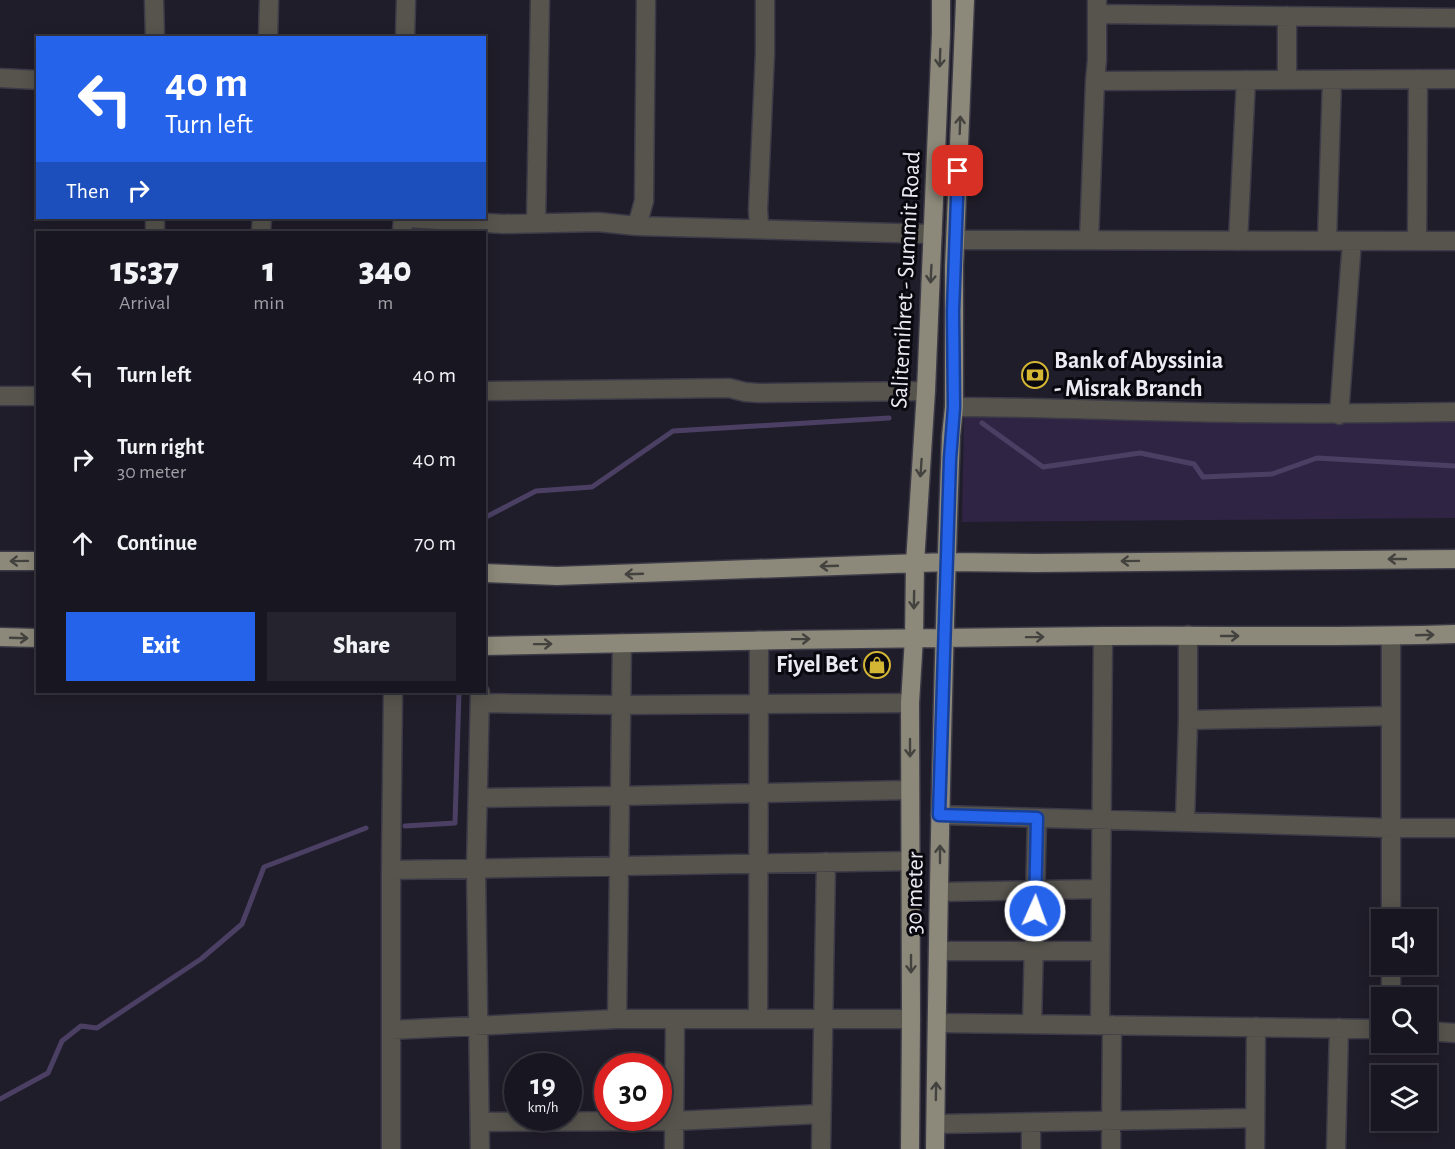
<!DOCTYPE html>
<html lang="en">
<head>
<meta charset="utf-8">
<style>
	body { margin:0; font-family:"Alegreya Sans",sans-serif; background:#25232d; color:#f1f3f6; height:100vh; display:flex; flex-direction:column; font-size:22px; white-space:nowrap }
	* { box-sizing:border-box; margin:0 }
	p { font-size:20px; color:#9f9fa5 }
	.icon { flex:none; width:33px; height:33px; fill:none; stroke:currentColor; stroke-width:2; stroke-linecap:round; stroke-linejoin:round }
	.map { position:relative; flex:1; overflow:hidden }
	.panel { position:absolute; left:36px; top:231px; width:450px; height:462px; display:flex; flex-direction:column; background:#181620; border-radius:0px; box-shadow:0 3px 15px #0003,0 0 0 2px #36353e }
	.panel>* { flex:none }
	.guide { position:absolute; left:36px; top:36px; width:450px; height:183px; border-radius:0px; box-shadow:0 3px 15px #0003,0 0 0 2px #36353e; background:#2563eb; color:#fff; overflow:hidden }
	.tools { position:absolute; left:1371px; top:909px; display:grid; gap:12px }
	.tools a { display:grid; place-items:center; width:66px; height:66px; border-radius:0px; background:#181620; box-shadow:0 3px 15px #0003,0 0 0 2px #36353e; font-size:30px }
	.speed { position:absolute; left:504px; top:1053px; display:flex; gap:12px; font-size:30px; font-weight:700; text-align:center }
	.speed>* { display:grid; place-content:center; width:78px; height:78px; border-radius:50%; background:#181620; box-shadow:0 3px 15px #0003,0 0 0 2px #36353e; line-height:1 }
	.speed small { font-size:15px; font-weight:400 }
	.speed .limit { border:9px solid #d22; background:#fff; color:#111 }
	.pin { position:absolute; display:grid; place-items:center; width:51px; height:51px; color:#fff; margin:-26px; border-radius:12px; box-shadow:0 3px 9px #0006 }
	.me { position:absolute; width:66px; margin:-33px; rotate:2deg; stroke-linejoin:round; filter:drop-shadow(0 0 4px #0008) }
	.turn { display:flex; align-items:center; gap:21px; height:126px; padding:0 30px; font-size:27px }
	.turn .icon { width:78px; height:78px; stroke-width:2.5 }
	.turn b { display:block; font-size:42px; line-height:51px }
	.then { display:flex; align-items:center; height:57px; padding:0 30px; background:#0003; gap:12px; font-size:22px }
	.eta { display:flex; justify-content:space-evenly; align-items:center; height:102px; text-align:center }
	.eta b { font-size:36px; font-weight:800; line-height:42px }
	.button { display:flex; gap:12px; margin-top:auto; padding:12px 30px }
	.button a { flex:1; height:69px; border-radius:0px; background:#2563eb; color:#fff; font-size:24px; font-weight:800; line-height:69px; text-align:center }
	.button a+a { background:#25232d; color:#f1f3f6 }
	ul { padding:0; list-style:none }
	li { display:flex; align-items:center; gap:18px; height:84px; padding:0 30px }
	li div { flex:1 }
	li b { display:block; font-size:22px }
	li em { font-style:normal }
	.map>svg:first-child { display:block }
	.green { fill:#2f2444 }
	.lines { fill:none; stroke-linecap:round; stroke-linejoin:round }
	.stream { stroke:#4b4064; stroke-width:5 }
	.street-casing { stroke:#3c3a46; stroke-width:21 }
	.primary-casing { stroke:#3c3a46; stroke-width:21 }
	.street { stroke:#56544d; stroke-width:18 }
	.primary { stroke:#8c897a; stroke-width:18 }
	.oneway { stroke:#44423f }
	.route-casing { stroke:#184099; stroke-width:15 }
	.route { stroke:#2563eb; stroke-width:10 }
	.labels { text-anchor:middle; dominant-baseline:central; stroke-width:6; stroke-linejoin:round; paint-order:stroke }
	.street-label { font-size:24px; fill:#ebe9f2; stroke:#09080e }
	.poi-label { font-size:24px; font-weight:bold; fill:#ebe9f2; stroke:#09080e; text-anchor:start }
</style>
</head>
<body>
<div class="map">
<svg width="1455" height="1149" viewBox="0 0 1455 1149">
	<rect width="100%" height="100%" fill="#201d2a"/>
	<path class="green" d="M964 412 1455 421V518L962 522Z"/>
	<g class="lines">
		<path class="stream" d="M982 423 1043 467 1140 453 1194 464 1203 477 1272 474 1317 458 1455 466
			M484 518 536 491 592 487 673 431 889 418
			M405 826 455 823 459 692
			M0 1099 48 1073 62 1041 81 1026 97 1028 201 959 242 924 264 867 366 828"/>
		<defs>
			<path id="street" d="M154 0 155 38
				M1097 0V60L1095 81 1455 79
				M1098 14 1455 18
				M268 38 269 0
				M405 38 406 0
				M0 78 38 80
				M1287 80V16
				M408 218 503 224 598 222 637 226 933 234
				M536 223 540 0
				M637 226 644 201 646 0
				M762 229 759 223 758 210 765 53V0
				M155 232V218
				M261 232 262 218
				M402 232 403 218
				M956 240 1455 241
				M1089 240 1095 81
				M1238 241 1246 80
				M1327 241 1332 80
				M1417 241 1418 79
				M484 391 729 388 745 392 759 393 926 391
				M0 396H38
				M954 407C1018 407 1081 409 1145 411 1249 414 1352 414 1455 412
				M1339 415 1352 241
				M481 703 621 705 910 703
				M1188 720 1390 716
				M478 798 619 796 910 790
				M940 815 1390 828H1455
				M1185 821 1188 720V635
				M391 870 911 861
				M940 892 1101 889
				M1391 920V636
				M938 951H1100
				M1391 964V998
				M617 1019 622 643
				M758 1019 759 640
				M937 1023 1382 1029
				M1032 1024 1037 818
				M1100 1025 1103 636
				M391 1030 617 1019H911
				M1426 1031 1455 1033
				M480 1122 674 1121 821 1114
				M1031 1123V1149
				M936 1124 1255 1118
				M391 1149V870L393 692
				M480 1149 476 869 480 692
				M674 1149 675 1020
				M821 1149 826 862
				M1111 1149 1112 1025
				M1255 1149 1256 1027
				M1336 1149 1339 1028"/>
			<path id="primary" d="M0 561H38
				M484 573 557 576 947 562 1036 563 1455 559
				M0 637 38 638
				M484 646C691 641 897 638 1104 636 1221 635 1338 638 1455 634
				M910 1149 911 1019 910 703 914 638 915 563 926 391 941 33V0
				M935 1149C938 911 942 673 951 436L954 407V267L965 0"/>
		</defs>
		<use href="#street" class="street-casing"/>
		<use href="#primary" class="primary-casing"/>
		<use href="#street" class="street"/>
		<use href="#primary" class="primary"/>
	</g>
	<defs><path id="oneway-shaft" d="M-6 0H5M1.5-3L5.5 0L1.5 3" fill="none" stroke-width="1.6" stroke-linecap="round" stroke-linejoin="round" transform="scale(1.5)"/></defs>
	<g class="oneway">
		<use href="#oneway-shaft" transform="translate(940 58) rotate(92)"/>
		<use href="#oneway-shaft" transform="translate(960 125) rotate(-88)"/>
		<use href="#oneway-shaft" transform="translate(931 274) rotate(93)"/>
		<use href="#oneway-shaft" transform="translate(921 468) rotate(94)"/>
		<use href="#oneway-shaft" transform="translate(1397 559) rotate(180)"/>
		<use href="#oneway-shaft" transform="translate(19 561) rotate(179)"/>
		<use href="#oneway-shaft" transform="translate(1130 561) rotate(179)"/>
		<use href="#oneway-shaft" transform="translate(829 566) rotate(178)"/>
		<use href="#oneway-shaft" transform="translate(634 574) rotate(178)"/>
		<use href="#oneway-shaft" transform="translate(914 600) rotate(91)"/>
		<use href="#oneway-shaft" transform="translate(1425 635) rotate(-2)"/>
		<use href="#oneway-shaft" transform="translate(1230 636)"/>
		<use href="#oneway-shaft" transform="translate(1035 637) rotate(-1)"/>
		<use href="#oneway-shaft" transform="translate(19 638) rotate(2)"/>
		<use href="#oneway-shaft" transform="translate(801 639) rotate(-1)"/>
		<use href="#oneway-shaft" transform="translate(543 644) rotate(-1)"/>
		<use href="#oneway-shaft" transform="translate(910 748) rotate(90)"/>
		<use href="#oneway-shaft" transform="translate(940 854) rotate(-90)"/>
		<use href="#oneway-shaft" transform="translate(911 964) rotate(90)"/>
		<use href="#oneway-shaft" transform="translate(936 1091) rotate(-89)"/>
	</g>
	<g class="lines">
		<defs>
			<path id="route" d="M958 171 953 311 954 407 950 459 939 815 1037 818 1035 911"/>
		</defs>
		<use href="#route" class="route-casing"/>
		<use href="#route" class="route"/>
	</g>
	<defs>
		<symbol id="bank-ring" viewBox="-11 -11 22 22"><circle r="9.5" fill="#09080e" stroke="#d4b635" stroke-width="1.5"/><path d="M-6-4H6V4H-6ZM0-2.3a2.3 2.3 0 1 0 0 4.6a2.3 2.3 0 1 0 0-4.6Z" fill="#d4b635"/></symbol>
		<symbol id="shop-ring" viewBox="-11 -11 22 22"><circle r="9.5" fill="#09080e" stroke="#d4b635" stroke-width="1.5"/><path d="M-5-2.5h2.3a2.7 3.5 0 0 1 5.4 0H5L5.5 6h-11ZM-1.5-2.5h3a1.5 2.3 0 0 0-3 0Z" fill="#d4b635"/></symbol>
	</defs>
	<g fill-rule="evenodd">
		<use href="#bank-ring" x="1020" y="360" width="30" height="30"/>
		<use href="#shop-ring" x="862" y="650" width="30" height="30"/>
	</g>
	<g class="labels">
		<g class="street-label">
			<text transform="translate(906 280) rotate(-87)">Salitemihret - Summit Road</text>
			<text transform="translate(915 893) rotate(-89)">30 meter</text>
		</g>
		<g class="poi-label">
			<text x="1054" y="361">Bank of Abyssinia<tspan x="1054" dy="28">- Misrak Branch</tspan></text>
			<text x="858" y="665" text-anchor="end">Fiyel Bet</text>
		</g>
	</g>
</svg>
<div class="tools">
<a><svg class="icon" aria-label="sound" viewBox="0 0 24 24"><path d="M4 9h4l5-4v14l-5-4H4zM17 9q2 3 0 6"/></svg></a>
<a><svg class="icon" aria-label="search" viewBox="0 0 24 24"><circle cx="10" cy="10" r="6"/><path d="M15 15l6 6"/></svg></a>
<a><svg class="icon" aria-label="layers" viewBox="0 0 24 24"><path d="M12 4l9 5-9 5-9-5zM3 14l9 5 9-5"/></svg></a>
</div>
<div class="speed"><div>19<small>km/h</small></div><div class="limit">30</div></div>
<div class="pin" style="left:958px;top:171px;background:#d93025"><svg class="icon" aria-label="arrive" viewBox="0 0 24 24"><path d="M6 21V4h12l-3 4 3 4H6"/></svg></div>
<svg class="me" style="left:1035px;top:911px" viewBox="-20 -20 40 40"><circle r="17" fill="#2563eb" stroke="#fff" stroke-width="3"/><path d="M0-11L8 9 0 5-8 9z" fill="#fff"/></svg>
<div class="guide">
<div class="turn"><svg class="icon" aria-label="left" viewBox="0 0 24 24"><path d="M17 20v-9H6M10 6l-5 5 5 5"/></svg><div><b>40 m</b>Turn left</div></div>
<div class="then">Then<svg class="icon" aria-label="right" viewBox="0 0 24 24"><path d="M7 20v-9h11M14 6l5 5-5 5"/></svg></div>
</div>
<section class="panel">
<div class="eta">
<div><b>15:37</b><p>Arrival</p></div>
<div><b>1</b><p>min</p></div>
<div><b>340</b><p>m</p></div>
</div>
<ul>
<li><svg class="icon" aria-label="left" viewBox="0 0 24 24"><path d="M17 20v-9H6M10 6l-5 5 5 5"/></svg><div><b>Turn left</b></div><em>40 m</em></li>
<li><svg class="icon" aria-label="right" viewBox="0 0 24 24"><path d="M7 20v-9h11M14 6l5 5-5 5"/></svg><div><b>Turn right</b><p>30 meter</p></div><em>40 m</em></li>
<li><svg class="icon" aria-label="ahead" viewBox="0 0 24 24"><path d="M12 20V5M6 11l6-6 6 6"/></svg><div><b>Continue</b></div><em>70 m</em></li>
</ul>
<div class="button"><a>Exit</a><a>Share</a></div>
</section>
</div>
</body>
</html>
